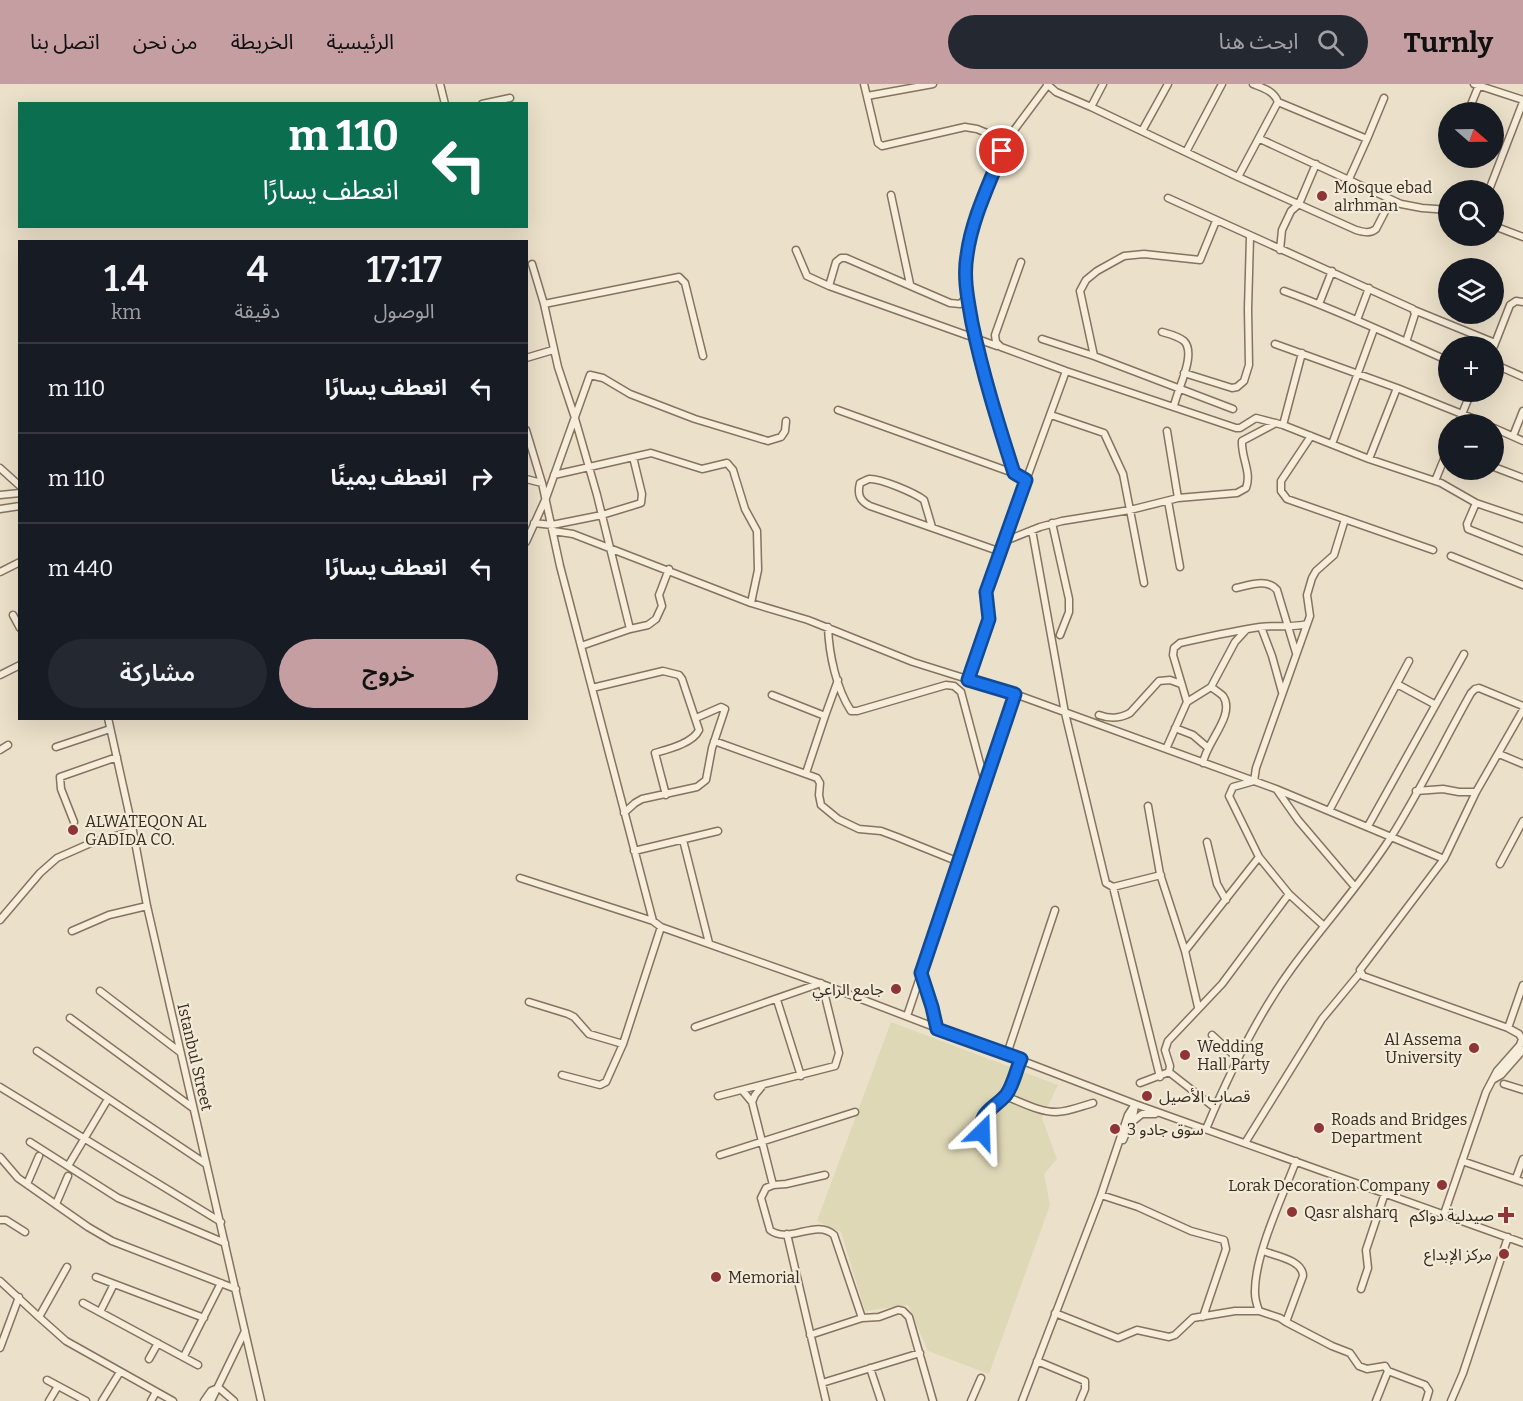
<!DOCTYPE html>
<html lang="ar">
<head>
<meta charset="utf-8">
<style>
	body { margin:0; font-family:Bitter,"Noto Sans Arabic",serif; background:#242831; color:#f1f3f6; direction:rtl; height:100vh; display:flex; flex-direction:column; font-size:22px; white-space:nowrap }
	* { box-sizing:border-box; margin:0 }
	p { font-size:20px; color:#9ea1a6 }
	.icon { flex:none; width:33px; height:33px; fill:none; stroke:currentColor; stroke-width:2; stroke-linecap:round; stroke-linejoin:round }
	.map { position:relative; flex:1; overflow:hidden; direction:ltr }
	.sheet { position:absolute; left:18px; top:156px; width:510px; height:480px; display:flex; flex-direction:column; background:#171b24; border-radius:0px; box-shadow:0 6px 24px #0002; direction:rtl }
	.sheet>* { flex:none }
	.banner { position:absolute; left:18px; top:18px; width:510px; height:126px; border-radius:0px; box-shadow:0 6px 24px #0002; direction:rtl; background:#0b6e4f; color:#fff; overflow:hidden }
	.needle { width:39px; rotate:110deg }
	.fabs { position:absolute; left:1438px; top:18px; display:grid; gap:12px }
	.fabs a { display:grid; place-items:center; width:66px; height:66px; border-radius:50%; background:#171b24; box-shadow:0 6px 24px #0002; font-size:30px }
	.pin { position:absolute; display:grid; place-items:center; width:51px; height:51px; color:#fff; margin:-26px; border:3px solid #fff; border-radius:50%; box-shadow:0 2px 6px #0007 }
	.me { position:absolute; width:66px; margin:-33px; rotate:22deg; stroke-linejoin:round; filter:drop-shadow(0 0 4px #0008) }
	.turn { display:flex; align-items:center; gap:21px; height:126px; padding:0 30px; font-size:27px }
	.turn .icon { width:78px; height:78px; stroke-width:2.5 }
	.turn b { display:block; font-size:42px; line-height:51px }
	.eta { display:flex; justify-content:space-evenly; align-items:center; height:102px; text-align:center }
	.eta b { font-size:36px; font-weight:600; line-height:42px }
	.cta { display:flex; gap:12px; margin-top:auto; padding:12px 30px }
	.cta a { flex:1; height:69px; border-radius:36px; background:#c49ea0; color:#111; font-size:24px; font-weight:600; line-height:69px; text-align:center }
	.cta a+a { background:#242831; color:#f1f3f6 }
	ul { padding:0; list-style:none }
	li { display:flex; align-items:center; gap:18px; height:90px; padding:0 30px; border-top:2px solid #363941 }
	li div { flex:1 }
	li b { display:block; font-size:22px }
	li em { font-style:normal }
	header { display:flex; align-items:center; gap:36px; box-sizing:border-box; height:84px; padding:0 30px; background:#c49ea0; color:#111 }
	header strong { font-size:28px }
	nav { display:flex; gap:33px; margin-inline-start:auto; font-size:21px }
	.search { width:420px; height:54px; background:#242831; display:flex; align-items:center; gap:15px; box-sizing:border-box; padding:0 21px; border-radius:33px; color:#9ea1a6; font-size:22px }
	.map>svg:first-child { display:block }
	.farmland { fill:#dfd8b7 }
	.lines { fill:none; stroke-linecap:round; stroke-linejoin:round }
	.minor-casing { stroke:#85735f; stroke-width:9 }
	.minor { stroke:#f6eddb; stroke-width:6 }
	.route-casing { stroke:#114b97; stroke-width:15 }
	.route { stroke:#1a73e8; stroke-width:10 }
	.poi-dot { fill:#8e3537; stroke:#f3ead8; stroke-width:2 }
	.labels { text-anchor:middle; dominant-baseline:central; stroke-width:4.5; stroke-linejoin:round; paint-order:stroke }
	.poi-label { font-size:16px; fill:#372b21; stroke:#f3ead8; text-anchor:start }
	.street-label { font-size:16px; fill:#372b21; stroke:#f3ead8 }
</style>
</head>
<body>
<header>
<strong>Turnly</strong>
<div class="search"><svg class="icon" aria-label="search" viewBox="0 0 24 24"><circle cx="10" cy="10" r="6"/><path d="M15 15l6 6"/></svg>ابحث هنا</div>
<nav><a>الرئيسية</a><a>الخريطة</a><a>من نحن</a><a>اتصل بنا</a></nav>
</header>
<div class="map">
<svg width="1523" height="1317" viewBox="0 0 1523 1317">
	<rect width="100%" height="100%" fill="#ebe0c9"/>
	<path class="farmland" d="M891 938 1058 1001 1042 1034 1057 1075 1044 1090 1050 1121 989 1290 928 1267 908 1221 865 1227 841 1148 817 1137Z"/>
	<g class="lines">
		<defs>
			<path id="minor" d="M440 0 445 20
				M864 0 878 59 882 62 965 43 977 45 1006 57C991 93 973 131 967 170 963 194 968 219 973 243 983 293 998 340 1014 389
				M1047 0 1056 8 1091 23 1238 93 1278 18C1274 7 1263 4 1253 0
				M1474 0 1523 16
				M867 12 933 0
				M1278 18 1367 55 1384 14
				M482 20 510 14
				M1091 23 1103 0
				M1468 28 1479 1
				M1142 47 1168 0
				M1260 55 1401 120 1422 124 1449 126
				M1006 57 1047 2
				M1186 68 1222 0
				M1238 93 1356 146C1363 148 1370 150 1376 145L1391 116
				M1349 95 1367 55
				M1489 106 1523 18
				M891 111 910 200
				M1168 114 1413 225 1415 230 1406 258
				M1494 142 1523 153
				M796 166 807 192 829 202 997 262
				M1280 166 1282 146 1291 127 1299 120 1316 80
				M1021 178 995 251 996 258 1001 263 1066 287 1236 344H1240L1256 334 1283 341 1369 375 1441 399 1476 419 1523 435
				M532 180 544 220 558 283 574 331 597 411 630 545 581 562
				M829 202 836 178 841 174H846L950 219 960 220 967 213
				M1284 207C1340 227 1394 253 1449 277
				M544 220 679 193 685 199 703 272
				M1319 220 1332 187
				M1414 226 1495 259
				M1357 236 1369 204
				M1162 248C1169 250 1178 252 1184 257 1197 270 1177 306 1174 322
				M1042 255 1094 272 1080 207 1086 196 1097 187 1124 172 1144 170 1200 176 1216 137
				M1275 260 1397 304 1487 340
				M1494 262 1510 221 1516 217 1523 218
				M1094 272 1233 325
				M526 274 553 266
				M1494 280 1523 293
				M1184 289 1232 304 1237 303 1244 297 1249 281 1248 225 1250 153
				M838 326 1016 390 1026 396
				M1458 340 1471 308
				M1283 341 1302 269
				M1494 344 1523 357
				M526 346 542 399 560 482 653 837
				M1167 347 1178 414
				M1311 352 1281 397V407L1287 415 1433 466
				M1513 352 1523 327
				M1332 360 1374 245
				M1369 375 1397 304
				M1494 383 1523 394
				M0 384 20 402
				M554 391 651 369 702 385 727 379 733 386 745 425 757 447 758 486 751 519
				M526 395 542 399
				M1435 397 1449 363
				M0 411 20 409
				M1168 417 1180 483
				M1476 419 1467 440 1468 445 1523 467
				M0 425 20 422
				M534 439 552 441 602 431 641 419 642 410 633 373
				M1052 439 1069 515V528L1060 551
				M932 443 924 416C915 409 880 394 869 395 866 396 863 398 860 399 857 411 860 417 870 422L1001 468
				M1032 446 1065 629 1106 799 1113 803 1161 791
				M553 447 573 450 751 519 808 536 913 578 1015 610 1276 705 1444 775
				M1005 457 1040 443 1062 437 1130 426 1123 390 1104 349 1051 331
				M526 458 546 414 590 291 603 294 630 310 695 335 768 357 781 353 785 347 786 337
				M1451 472 1523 501
				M0 488 20 478
				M1144 499 1130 426 1178 414 1237 409 1246 404C1252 388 1241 374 1242 357L1276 339
				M1236 504C1250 501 1267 494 1277 506L1296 569
				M13 531 20 544
				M828 543C829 570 836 604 851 627H857L946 601 954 602 961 608 985 698
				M1261 543 1272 572 1282 608
				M630 545 648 541 656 535 662 522 659 511 669 485
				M0 591 20 581
				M967 596 989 535 986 506 1066 287
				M1397 600 1434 620
				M592 604 663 587 679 591 682 595 699 646C693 659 669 665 655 669L666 711
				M772 611 825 632 806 689
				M1187 618 1173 571 1174 564 1180 559C1207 553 1233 547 1260 543 1276 541 1293 544 1307 540
				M1099 631C1110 635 1119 635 1130 629L1159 597 1170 596 1181 600
				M825 632 838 596
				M108 634 133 747 147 822 261 1317
				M1175 644 1193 651 1207 663
				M714 657 817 694 820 699 819 711 821 721 838 735 859 745 881 747 897 753 959 778
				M56 663 110 645
				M1166 665 1187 618 1211 603 1235 558 1246 546
				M0 666 8 661
				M1499 670 1523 680
				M1203 679C1206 658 1236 631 1223 612 1220 609 1215 606 1211 603
				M1277 706 1298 736 1355 803
				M1416 707 1443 705 1459 708H1476
				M1148 722 1160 790 1185 867 1198 923
				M1329 727 1409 577
				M624 729 635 719 642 715 697 703 706 696 712 664 725 625 721 623 696 634
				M74 738 61 705 60 693 117 673
				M1368 742 1464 570
				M683 756 709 859
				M1207 758 1217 800 1226 816
				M634 767 718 747
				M1500 780 1523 737
				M520 794 653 837 661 843 822 900 1135 1020 1523 1159
				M1113 803 1160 993
				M0 836 40 789 57 774 91 759 133 747
				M1324 842 1289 810 1259 773 1229 712 1233 703 1254 697 1256 684 1310 532 1307 511 1312 494 1316 487 1334 471 1345 435
				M72 847 109 831 147 822
				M1185 867 1259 773
				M921 890 937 945
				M100 907 180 968
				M777 916 801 992
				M529 918 568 930 574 933 589 950 623 960
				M907 932 1015 610
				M70 934 193 1024
				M695 943 821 899
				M1508 944 1523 901
				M1212 951 1238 975
				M37 967 206 1080
				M1007 970 1055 826
				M1169 988 1170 982 1165 966 1168 957 1222 900 1289 810
				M1169 988 1215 1024
				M562 991 600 1001 606 998 623 960 661 843
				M1494 995 1501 991 1523 966
				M1140 999 1169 988
				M1504 1000 1523 1006
				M0 1003 221 1138
				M742 1006 752 1018 773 1101 786 1100 825 1091
				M718 1012 835 982 839 969 822 900
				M1005 1012C1021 1018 1039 1028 1056 1028 1068 1028 1082 1022 1093 1019
				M752 1018 755 1011 763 1001
				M1132 1038 1142 1030H1155
				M1206 1045C1229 990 1256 933 1292 884 1324 840 1362 799 1391 753 1420 707 1444 657 1471 609L1475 605 1479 604 1523 622
				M1123 1056 1133 1033 1135 1021
				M30 1058 118 1114 225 1159
				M988 1058C971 1030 989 1029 1005 1011 1013 1003 1016 986 1021 975
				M1245 1059 1322 935 1360 889
				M720 1071 855 1028
				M0 1073 18 1094 88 1143 112 1157 236 1205
				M1462 1077 1523 1098
				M68 1082 108 1015
				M1516 1094 1523 1075
				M27 1100 39 1072
				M773 1101 766 1104 761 1114 770 1146C789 1161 816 1134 834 1151L862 1234
				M1101 1111 1138 1123 1191 1147 1224 1156 1226 1165 1203 1233
				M56 1120 68 1092
				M1444 1130 1486 1008 1497 987 1520 961 1522 955 1519 950 1508 944 1363 892 1360 886 1444 775 1476 708 1523 626
				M0 1136H6L25 1148
				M787 1150 826 1317
				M1263 1167C1276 1172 1303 1176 1303 1192L1286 1238 1332 1262 1350 1269 1359 1282 1367 1285 1385 1282 1388 1287 1425 1301 1429 1307 1426 1317
				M96 1193 204 1234
				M0 1197 39 1233 67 1183
				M1361 1205 1368 1184 1366 1166 1385 1109
				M83 1219 198 1281
				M100 1228 114 1200
				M1055 1229 1118 1254 1137 1246 1169 1253 1175 1251 1193 1234 1235 1227H1259
				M39 1233 66 1257 173 1317
				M1286 1238 1280 1234 1259 1227C1257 1221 1255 1216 1255 1209 1254 1172 1282 1114 1296 1077
				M810 1251 862 1234 879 1233 898 1226 903 1227 909 1233 933 1317
				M0 1264 19 1213
				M184 1272 221 1199
				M149 1275 158 1259
				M1037 1277 1085 1297V1305L1080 1317
				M870 1284 881 1317
				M47 1296 86 1317
				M822 1299 920 1269
				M219 1304 234 1317
				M49 1317 58 1302
				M102 1317 120 1288
				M151 1317 156 1308
				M204 1317 211 1307 218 1304
				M211 1317 245 1247
				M971 1317 981 1294
				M1022 1317 1101 1111 1128 1031 1135 1020
				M1376 1317 1388 1287
				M1451 1317 1463 1289 1508 1153"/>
		</defs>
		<use href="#minor" class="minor-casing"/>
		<use href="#minor" class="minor"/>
	</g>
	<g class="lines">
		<defs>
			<path id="route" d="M982 1048C978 1028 995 1024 1006 1011 1013 1002 1016 986 1021 975L937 945 932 923 921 889 1015 610 968 596 989 535 986 508 1026 396 1014 389C998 339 983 291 972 239 968 216 963 194 967 171 972 134 989 101 1002 67"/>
		</defs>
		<use href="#route" class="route-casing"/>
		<use href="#route" class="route"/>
	</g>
	<g class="poi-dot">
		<circle cx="1322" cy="112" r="6"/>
		<circle cx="73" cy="746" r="6"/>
		<circle cx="896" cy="905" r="6"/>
		<circle cx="1474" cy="964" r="6"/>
		<circle cx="1185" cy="971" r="6"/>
		<circle cx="1147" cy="1012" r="6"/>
		<circle cx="1319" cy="1044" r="6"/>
		<circle cx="1115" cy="1045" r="6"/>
		<circle cx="1442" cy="1101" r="6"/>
		<circle cx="1292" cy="1128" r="6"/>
		<path d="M1503 1122h6v6h6v6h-6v6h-6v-6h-6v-6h6z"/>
		<circle cx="1504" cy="1170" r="6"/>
		<circle cx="716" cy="1193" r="6"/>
	</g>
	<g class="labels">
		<g class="poi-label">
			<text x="1334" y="103">Mosque ebad<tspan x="1334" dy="18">alrhman</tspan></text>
			<text x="85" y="737">ALWATEQON AL<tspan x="85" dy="18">GADIDA CO.</tspan></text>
			<text x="884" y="905" text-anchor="end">جامع الراعي</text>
			<text x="1462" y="955" text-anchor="end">Al Assema<tspan x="1462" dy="18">University</tspan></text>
			<text x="1197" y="962">Wedding<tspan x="1197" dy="18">Hall Party</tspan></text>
			<text x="1159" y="1012">قصاب الأصيل</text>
			<text x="1331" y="1035">Roads and Bridges<tspan x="1331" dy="18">Department</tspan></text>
			<text x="1127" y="1045">سوق جادو 3</text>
			<text x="1430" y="1101" text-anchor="end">Lorak Decoration Company</text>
			<text x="1304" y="1128">Qasr alsharq</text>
			<text x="1494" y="1131" text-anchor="end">صيدلية دواكم</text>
			<text x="1492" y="1170" text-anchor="end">مركز الإبداع</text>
			<text x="728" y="1193">Memorial</text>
		</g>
		<g class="street-label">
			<text transform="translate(195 973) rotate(77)">Istanbul Street</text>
		</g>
	</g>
</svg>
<div class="fabs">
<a><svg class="needle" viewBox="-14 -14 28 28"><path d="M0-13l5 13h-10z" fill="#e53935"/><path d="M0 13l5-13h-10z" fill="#9ea1a6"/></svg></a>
<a><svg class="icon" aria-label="search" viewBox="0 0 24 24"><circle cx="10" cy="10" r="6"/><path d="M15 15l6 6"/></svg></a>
<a><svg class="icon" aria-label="layers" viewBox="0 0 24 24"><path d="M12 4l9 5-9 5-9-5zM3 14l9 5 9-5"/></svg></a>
<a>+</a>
<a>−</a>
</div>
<div class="pin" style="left:1002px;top:67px;background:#d93025"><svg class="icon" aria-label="arrive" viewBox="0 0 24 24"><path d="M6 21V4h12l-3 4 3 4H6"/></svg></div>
<svg class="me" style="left:982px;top:1048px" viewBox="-20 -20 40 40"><path d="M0-17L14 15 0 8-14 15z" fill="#1a73e8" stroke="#fff" stroke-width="4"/></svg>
<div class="banner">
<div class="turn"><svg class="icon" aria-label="left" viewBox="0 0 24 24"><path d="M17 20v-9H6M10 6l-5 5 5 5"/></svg><div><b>110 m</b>انعطف يسارًا</div></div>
</div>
<section class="sheet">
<div class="eta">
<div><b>17:17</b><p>الوصول</p></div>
<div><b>4</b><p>دقيقة</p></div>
<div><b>1.4</b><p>km</p></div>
</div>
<ul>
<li><svg class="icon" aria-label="left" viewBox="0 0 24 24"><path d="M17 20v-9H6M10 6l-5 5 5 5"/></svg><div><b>انعطف يسارًا</b></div><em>110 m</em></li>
<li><svg class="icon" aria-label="right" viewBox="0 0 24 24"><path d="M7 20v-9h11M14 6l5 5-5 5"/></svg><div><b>انعطف يمينًا</b></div><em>110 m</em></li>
<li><svg class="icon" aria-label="left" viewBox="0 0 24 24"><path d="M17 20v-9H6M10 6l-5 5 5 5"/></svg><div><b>انعطف يسارًا</b></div><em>440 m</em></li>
</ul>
<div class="cta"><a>خروج</a><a>مشاركة</a></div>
</section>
</div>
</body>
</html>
